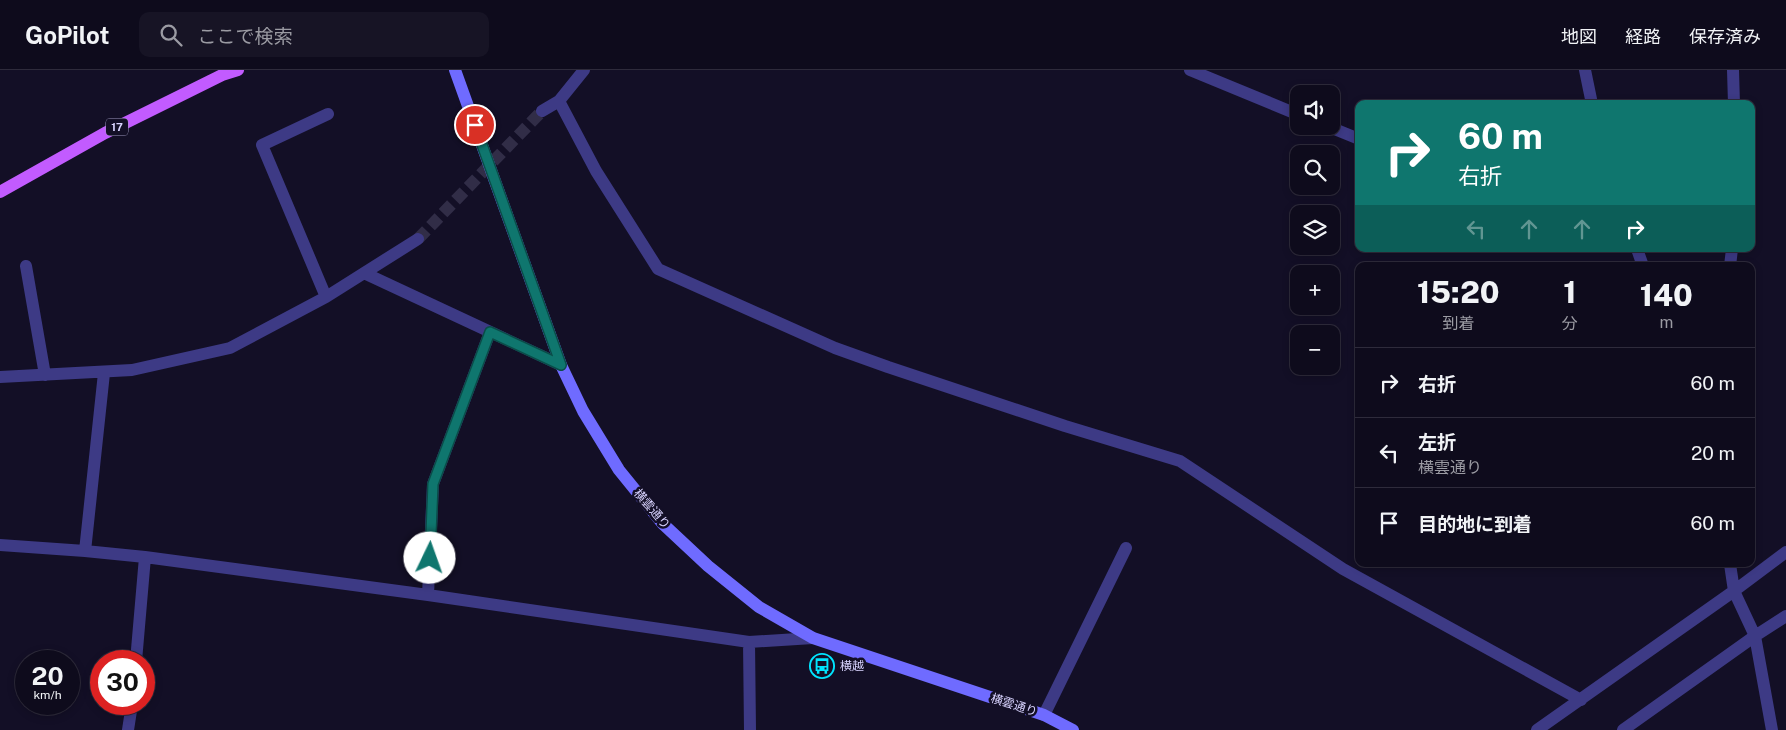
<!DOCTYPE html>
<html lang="ja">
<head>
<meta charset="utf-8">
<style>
	body { margin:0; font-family:"Public Sans","Noto Sans JP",sans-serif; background:#171425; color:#f1f3f6; height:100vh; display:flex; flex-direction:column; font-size:19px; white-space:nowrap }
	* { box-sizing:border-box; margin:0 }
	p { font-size:16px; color:#9b9ba3 }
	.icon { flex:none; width:28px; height:28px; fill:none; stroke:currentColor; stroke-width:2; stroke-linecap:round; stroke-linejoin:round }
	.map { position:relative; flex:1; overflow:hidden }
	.panel { position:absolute; left:1355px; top:192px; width:400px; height:305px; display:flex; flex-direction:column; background:#0e0b1c; border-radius:10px; box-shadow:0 2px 8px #0003,0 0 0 1px #2e2b3b }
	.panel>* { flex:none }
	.guide { position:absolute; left:1355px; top:30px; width:400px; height:152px; border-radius:10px; box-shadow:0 2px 8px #0003,0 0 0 1px #2e2b3b; background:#0f766e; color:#fff; overflow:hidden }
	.buttons { position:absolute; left:1290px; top:15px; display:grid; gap:10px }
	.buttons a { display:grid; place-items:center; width:50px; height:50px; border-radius:10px; background:#0e0b1c; box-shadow:0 2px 8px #0003,0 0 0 1px #2e2b3b; font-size:25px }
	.speed { position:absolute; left:15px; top:580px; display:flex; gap:10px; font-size:25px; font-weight:700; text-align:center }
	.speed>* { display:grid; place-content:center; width:65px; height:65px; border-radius:50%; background:#0e0b1c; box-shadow:0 2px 8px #0003,0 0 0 1px #2e2b3b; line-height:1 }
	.speed small { font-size:12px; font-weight:400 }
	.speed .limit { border:8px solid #d22; background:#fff; color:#111 }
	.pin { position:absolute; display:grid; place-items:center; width:42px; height:42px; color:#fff; margin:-21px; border:2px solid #fff; border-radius:50%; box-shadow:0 1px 5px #0007 }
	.me { position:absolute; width:55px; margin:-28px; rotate:3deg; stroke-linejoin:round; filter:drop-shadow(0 0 4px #0008) }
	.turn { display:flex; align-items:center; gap:18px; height:105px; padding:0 20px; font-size:22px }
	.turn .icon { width:65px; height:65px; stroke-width:2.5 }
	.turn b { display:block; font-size:35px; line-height:42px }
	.lanes { display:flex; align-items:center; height:48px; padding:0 20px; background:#0003; justify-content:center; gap:25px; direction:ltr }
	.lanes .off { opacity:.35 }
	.eta { display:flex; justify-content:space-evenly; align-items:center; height:85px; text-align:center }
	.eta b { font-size:30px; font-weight:800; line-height:35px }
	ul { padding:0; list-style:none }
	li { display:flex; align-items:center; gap:15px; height:70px; padding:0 20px; border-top:1px solid #2e2b3b }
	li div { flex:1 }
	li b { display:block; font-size:19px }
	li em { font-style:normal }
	header { display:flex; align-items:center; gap:30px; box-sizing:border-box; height:70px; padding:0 25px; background:#0e0b1c; border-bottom:1px solid #2e2b3b }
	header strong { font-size:24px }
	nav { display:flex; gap:28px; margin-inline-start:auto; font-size:18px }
	.search { width:350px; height:45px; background:#171425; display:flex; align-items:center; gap:12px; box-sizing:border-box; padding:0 18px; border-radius:10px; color:#9b9ba3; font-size:19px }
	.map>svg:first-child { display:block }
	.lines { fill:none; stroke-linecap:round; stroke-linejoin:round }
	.street-tunnel { stroke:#312d47; stroke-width:12; stroke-dasharray:12 6; stroke-linecap:butt }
	.street { stroke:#3d3a85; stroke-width:12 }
	.secondary { stroke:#6f6bff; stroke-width:12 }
	.primary { stroke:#c25bff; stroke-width:12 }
	.route-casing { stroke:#0a4d48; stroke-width:12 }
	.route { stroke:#0f766e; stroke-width:9 }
	.labels { text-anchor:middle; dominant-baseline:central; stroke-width:5; stroke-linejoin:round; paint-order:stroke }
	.shield { fill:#130f26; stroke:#9e99be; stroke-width:1 }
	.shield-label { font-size:11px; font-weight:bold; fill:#d9d4ff }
	.street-label { font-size:12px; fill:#d9d4ff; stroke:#130f26 }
	.poi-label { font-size:12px; fill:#d9d4ff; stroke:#130f26; text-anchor:start }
</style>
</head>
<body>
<header>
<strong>GoPilot</strong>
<div class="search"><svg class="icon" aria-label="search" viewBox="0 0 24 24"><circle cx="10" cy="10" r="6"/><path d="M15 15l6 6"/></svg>ここで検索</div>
<nav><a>地図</a><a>経路</a><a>保存済み</a></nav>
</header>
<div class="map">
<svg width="1786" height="660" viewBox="0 0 1786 660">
	<rect width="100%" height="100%" fill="#130f26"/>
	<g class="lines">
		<path class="street-tunnel" d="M418 169 542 41"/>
		<path class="street" d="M1190 0 1299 45
			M1585 0 1592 34
			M1733 0 1734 34
			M559 31 596 101 658 199 835 278 888 297 1065 356 1180 391 1343 499 1581 630
			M542 41 559 31 584 0
			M1327 56 1359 69
			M1637 179 1643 196
			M26 196 45 305
			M1730 196 1732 179
			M364 203 561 295
			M326 227 262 75 328 44
			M0 307 132 300 230 278 326 227 418 169
			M0 475 85 481 145 487 428 525 749 572 813 568
			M85 481 104 303
			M1730 494 1734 521 1755 566 1772 660
			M428 525 433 414 490 262
			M749 572 750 660
			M136 591 145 487
			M1044 645 1126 478
			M128 660 132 634
			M1537 660 1734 521 1786 482
			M1623 660 1755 566 1786 546"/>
		<path class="secondary" d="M455 0 561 295 583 341 619 400 662 453 708 496 759 537 813 568 1044 645 1073 660"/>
		<path class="primary" d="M0 122 105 63 222 5 238 0"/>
	</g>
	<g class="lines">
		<defs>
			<path id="route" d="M430 488 433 414 490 262 561 295 475 55"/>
		</defs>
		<use href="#route" class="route-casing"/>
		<use href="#route" class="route"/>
	</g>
	<defs>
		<symbol id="bus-ring" viewBox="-11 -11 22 22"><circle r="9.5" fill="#130f26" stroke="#00e5ff" stroke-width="1.5"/><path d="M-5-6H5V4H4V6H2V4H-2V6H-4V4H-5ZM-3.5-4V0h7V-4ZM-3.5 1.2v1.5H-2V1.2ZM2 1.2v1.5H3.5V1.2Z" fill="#00e5ff"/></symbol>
	</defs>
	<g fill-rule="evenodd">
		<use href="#bus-ring" x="808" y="582" width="28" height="28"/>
	</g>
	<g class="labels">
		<rect class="shield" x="106" y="48.5" width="22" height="17" rx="4"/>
		<g class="shield-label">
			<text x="117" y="57">17</text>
		</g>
		<g class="street-label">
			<text transform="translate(652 439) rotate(49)">横雲通り</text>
			<text transform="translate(1014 635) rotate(18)">横雲通り</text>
		</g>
		<g class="poi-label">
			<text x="840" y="596">横越</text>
		</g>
	</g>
</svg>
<div class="buttons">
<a><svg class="icon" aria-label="sound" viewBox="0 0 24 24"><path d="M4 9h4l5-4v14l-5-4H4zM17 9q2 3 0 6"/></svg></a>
<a><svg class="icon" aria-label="search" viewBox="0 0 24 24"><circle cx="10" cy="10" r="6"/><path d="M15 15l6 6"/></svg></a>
<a><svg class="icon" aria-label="layers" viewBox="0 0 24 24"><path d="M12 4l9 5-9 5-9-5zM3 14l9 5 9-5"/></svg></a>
<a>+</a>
<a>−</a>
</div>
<div class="speed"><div>20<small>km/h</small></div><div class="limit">30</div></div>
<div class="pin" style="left:475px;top:55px;background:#d93025"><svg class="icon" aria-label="arrive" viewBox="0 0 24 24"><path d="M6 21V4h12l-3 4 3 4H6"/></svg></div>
<svg class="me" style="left:430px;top:488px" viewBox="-20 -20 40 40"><circle r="19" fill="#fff"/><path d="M0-13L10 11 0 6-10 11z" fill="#0f766e"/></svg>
<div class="guide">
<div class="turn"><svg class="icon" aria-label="right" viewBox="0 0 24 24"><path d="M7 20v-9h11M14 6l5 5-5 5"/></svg><div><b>60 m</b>右折</div></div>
<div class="lanes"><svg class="icon off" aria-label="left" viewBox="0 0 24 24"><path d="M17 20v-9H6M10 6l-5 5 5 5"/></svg><svg class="icon off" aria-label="ahead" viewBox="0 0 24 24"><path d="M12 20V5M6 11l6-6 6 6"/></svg><svg class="icon off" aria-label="ahead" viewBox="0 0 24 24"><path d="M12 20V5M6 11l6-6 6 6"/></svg><svg class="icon" aria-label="right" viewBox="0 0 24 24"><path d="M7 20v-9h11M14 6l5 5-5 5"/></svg></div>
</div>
<section class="panel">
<div class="eta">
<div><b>15:20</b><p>到着</p></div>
<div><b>1</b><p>分</p></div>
<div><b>140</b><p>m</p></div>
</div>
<ul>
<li><svg class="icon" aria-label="right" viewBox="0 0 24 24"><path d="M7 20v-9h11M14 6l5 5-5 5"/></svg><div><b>右折</b></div><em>60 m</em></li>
<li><svg class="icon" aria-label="left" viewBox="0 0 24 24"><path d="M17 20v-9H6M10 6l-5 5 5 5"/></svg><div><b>左折</b><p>横雲通り</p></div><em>20 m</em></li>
<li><svg class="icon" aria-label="arrive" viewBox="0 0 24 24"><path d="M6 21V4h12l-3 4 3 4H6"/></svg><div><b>目的地に到着</b></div><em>60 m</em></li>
</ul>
</section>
</div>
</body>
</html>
